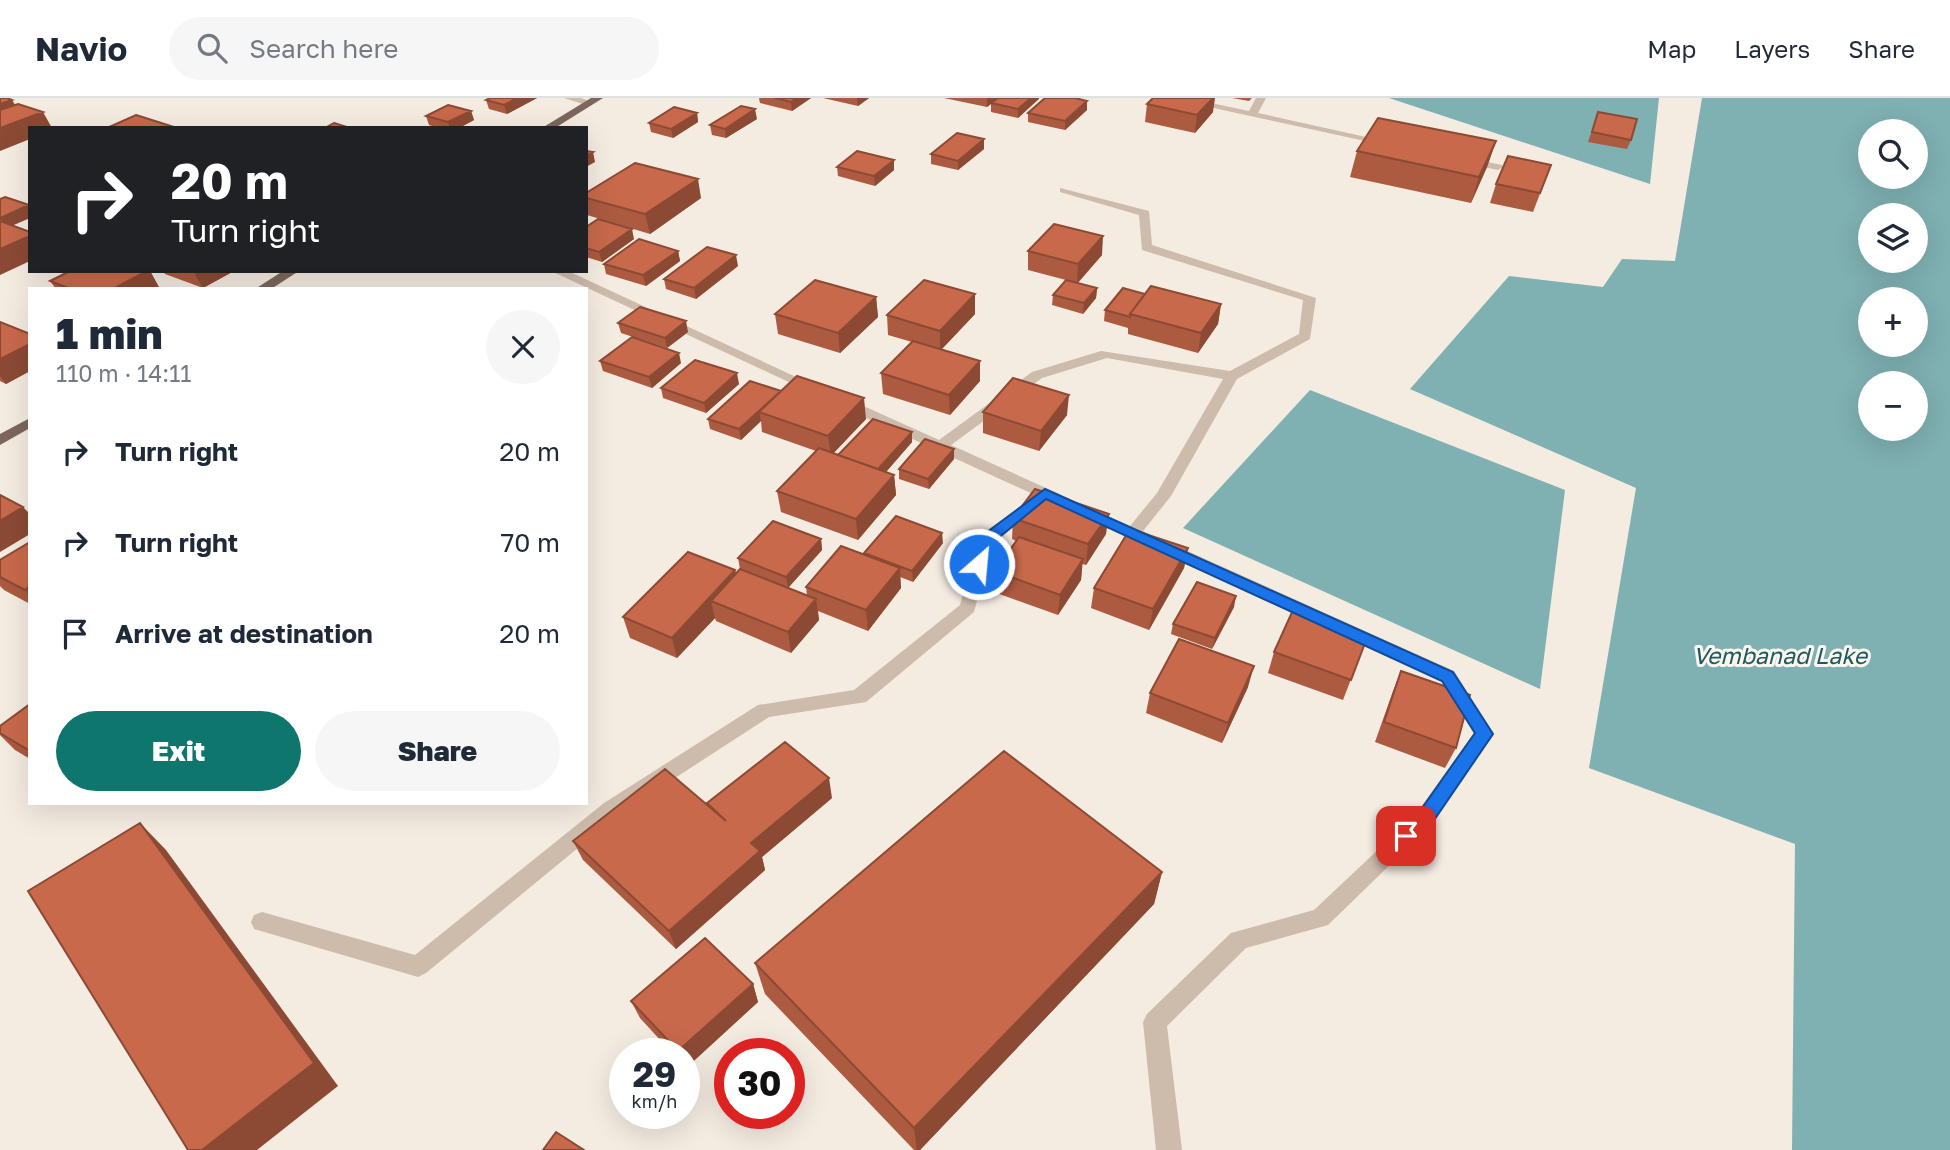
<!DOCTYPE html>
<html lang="en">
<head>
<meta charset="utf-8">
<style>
	body { margin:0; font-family:"Golos Text",sans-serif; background:#f6f6f7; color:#1f2937; height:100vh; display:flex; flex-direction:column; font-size:26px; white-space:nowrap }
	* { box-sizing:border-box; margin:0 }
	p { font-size:23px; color:#747a83 }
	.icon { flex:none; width:38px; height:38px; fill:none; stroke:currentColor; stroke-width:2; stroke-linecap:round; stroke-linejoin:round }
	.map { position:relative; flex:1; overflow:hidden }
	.sheet { position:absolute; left:28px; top:189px; width:560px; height:518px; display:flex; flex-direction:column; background:#fff; border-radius:0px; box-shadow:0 7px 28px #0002 }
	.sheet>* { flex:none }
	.hud { position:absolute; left:28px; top:28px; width:560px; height:147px; border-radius:0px; box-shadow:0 7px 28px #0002; background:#202124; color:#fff; overflow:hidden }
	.fabs { position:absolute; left:1858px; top:21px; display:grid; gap:14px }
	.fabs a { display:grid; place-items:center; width:70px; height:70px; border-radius:50%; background:#fff; box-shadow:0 7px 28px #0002; font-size:35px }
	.speed { position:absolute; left:609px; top:940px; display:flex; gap:14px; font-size:35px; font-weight:700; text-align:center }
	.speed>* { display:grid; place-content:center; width:91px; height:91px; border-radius:50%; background:#fff; box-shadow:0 7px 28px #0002; line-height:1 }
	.speed small { font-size:18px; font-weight:400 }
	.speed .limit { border:10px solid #d22; background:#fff; color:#111 }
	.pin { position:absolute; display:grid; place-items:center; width:60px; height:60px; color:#fff; margin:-30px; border-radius:14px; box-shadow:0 4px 10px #0006 }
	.me { position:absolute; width:77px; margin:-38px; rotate:27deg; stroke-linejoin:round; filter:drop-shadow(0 0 5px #0008) }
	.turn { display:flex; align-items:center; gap:24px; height:147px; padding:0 28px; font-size:32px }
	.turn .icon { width:91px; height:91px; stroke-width:2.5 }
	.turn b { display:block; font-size:49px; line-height:60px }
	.round { display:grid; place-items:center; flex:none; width:74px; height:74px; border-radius:37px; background:#f6f6f7 }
	.summary { display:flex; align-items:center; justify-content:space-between; height:119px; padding:0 28px }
	h1 { font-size:42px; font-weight:800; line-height:52px }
	.button { display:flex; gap:14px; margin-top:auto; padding:14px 28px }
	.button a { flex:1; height:80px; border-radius:42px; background:#0f766e; color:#fff; font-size:28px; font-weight:800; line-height:80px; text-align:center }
	.button a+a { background:#f6f6f7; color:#1f2937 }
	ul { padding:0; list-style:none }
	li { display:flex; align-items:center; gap:21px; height:91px; padding:0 28px }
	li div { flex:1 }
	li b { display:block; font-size:26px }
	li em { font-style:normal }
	header { display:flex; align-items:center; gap:42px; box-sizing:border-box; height:98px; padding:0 35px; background:#fff; border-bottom:2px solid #e0e1e3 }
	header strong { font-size:33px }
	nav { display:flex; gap:38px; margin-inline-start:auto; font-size:24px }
	.search { width:490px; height:63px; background:#f6f6f7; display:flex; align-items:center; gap:18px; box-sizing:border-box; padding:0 24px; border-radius:38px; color:#747a83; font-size:26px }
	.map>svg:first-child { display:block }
	.water { fill:#7fb0b2; fill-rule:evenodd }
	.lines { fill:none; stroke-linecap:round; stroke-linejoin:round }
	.minor { fill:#cdbbac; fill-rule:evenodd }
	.major { fill:#7d675c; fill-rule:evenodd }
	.wall { fill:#ac5a40 }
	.shaded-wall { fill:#8c4a34 }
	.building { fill:#c8694b; stroke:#8c4a34; stroke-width:2 }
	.route { fill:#1a73e8; stroke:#114b97; stroke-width:2 }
	.labels { text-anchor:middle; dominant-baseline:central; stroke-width:6; stroke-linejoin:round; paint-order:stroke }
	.water-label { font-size:23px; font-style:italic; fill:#1f5a5e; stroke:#fbf5ee }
</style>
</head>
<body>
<header>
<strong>Navio</strong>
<div class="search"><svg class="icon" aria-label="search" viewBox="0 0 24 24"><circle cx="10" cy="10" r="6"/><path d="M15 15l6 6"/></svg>Search here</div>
<nav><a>Map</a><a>Layers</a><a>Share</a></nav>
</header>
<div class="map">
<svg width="1950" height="1052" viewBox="0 0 1950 1052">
	<rect width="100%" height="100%" fill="#f4ebe1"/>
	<path class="water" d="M1389 0H1659L1650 86Z
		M1702 0H1950V1052H1792L1795 746 1589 670 1636 390 1410 291 1509 178 1603 189 1622 161 1675 163ZM1916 33V79H1871V33ZM1916 117V163H1871V117ZM1916 201V247H1871V201ZM1916 285V331H1871V285Z
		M1310 292 1565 392 1540 591 1183 430Z"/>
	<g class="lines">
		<path class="minor" d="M564 0H581L594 5 589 8Z
			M1168 0H1187L1249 13 1256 0H1266L1258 15 1393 45 1388 48Z
			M1467 60 1502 67 1503 69 1498 72 1463 65 1462 63Z
			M1060 90 1149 113 1152 147 1316 200 1310 241 1237 281 1171 398 1143 433 1454 573 1494 636 1430 728 1328 827 1246 850 1167 928 1182 1052H1156L1143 924 1147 916 1231 835 1314 812 1416 716 1474 636 1442 583 838 307V301H848L939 342 1032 274 1101 253 1230 273 1299 236 1303 202 1142 152 1139 117 1060 94ZM1107 260 1223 281 1157 395 1130 428 951 347 1042 280Z
			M551 173H568L822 291 815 295 810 294Z
			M1031 401 1039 406 1037 410 992 445 974 514 866 604 769 619 618 717 426 875 418 879 254 831 251 824 254 817 262 814 415 857 604 705 758 607 854 592 960 507 978 439Z"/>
		<path class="major" d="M591 0H603L555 30H542Z
			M283 173H299L271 191H255Z
			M30 320V330L0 347V336Z"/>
	</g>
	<path class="wall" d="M537 0 507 16 489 11 486 2Z
		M759 0H811L792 13 760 5Z
		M823 0H869L858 8Z
		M944 0H1039L1018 20 991 14V6L987 9Z
		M1232 0H1252L1249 3Z
		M1147 6 1213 14 1195 35 1145 24Z
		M1087 12 1065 32 1028 24V15Z
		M471 13 474 22 459 30H438L429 27 426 18Z
		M1598 14 1631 42 1627 51 1588 44Z
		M697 15 698 24 673 40 651 34 649 25Z
		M757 21 726 40 712 37 710 27Z
		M984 41V51L958 72 931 66V56Z
		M1496 43 1487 69 1471 105 1350 79 1357 53Z
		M894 62V72L875 88 838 78 837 69Z
		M1551 67 1533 114 1490 105 1496 86Z
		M586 95 701 100 650 136 587 117Z
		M586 129 634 141 602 164 586 159Z
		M678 153 680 163 646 188 606 176 604 166Z
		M1028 153 1102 157 1078 185 1097 190 1096 200 1083 216 1052 207 1053 197 1066 182 1028 172Z
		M738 168 696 201 666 191 664 181Z
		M70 173H150L160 191H56L50 183Z
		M163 173H234L203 190 165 176Z
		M1145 196 1221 206 1218 226 1198 255 1128 236V230L1104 223 1105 212Z
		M876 199 878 219 840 255 778 236 775 216Z
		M975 216 941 252 980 263V283L950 317 883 296 881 275 912 244 888 237 887 217Z
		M0 224 30 236V273L6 286 0 283Z
		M618 225 688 234 667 250 621 235Z
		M600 263 681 265 652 290 603 273Z
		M750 283 866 321 833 355 838 357 912 344 886 374 894 377 896 397 858 442 781 414 777 393 816 353 762 334 761 323 741 342 710 331 708 321Z
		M739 286 706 315 663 300 661 290Z
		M983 314 1067 317 1039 353 983 335Z
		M954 361 929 391 899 381V371Z
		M1013 420 1106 436 1086 467 1082 466 1081 482 1058 517 994 494 995 473 1016 443 1012 441Z
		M821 441 822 452 788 490 740 471 738 460Z
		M30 444V506L4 492 0 488V462Z
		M943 445 913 484 900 479 901 490 868 533 818 513 819 522 791 555 716 523 715 520 677 560 630 540 623 519 735 472 736 475 807 498 806 489 865 457 864 455Z
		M1188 450 1184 470 1149 532 1091 510 1094 490Z
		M1234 509 1212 551 1171 536 1173 526Z
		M1368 537 1343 602 1268 575 1274 554Z
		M1401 573 1456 650 1445 670 1375 644 1393 593Z
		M1248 589 1222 645 1146 615 1150 595Z
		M30 606V661L15 652 0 637V628Z
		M832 700 762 759 765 772 676 851 583 762 573 743 708 708 707 705Z
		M1162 774 1154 806 920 1052H914L765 896 755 865Z
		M753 886 758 904 686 970 684 968V956H673L640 920 631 903Z"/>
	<path class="shaded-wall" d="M517 0H537L507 16 504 7Z
		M796 0H811L792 13 791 4Z
		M857 0H869L858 8Z
		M987 0H998L987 9Z
		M1031 0H1039V1L1018 20V11Z
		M1213 0H1215L1213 14 1195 35 1197 17Z
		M12 2 23 19 0 28V6Z
		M1087 3V12L1065 32V23Z
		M755 11 757 21 726 40 725 31Z
		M471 13 474 22 459 30H450L448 24Z
		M43 14 52 30H30V41L0 53V30Z
		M697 15 698 24 673 40 671 31Z
		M984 41V51L958 72V63Z
		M1496 43 1487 69 1471 105 1479 79Z
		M593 54 595 64 586 69V58Z
		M894 62V72L875 88 874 78Z
		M698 81 701 100 650 136 645 116Z
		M29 107 30 120 0 133V120Z
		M632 131 634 141 602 164 599 154Z
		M30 138V163L0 177V151Z
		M1103 138 1102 157 1077 185 1078 166Z
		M678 153 680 163 646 188 643 177Z
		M736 157 738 168 696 201 694 190Z
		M147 173H150L160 191H113Z
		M193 173H234L203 190Z
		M1097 190 1096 200 1083 216 1084 205Z
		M975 196V216L940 253V233Z
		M876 199 878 219 840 255 838 235Z
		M1221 206 1218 226 1198 255 1201 235Z
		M686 223 688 234 667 250 665 240Z
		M30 246V273L6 286 0 278V261Z
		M679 255 681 265 652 290 649 279Z
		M980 263V283L950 317 949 297Z
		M737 275 739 286 706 315 704 305Z
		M781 293 759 314 761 323 741 342 739 331Z
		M1069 297 1067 317 1039 353 1041 333Z
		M864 300 866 321 831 358 828 338Z
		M912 334V344L879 382 878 371Z
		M954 351V361L929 391 928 381Z
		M894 377 896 397 858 442 856 421Z
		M23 409 30 416V436L0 454V423Z
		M1109 416 1106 436 1086 467 1088 446Z
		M942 435 943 445 913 484 912 473Z
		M821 441 822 452 788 490 786 479Z
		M1188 450 1184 470 1149 532 1153 511Z
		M1083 461 1081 482 1058 517 1060 497Z
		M900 470 901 490 868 533 866 512Z
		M735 472 740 493 711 503 715 520 677 560 672 540Z
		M30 488V498L25 492Z
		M1236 498 1234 509 1212 551 1215 540Z
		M816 501 819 522 791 555 788 534Z
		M1254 568 1248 589 1222 645 1228 625Z
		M829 680 832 700 762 759 765 772 676 851 669 833 751 745Z
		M140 725 166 752 338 988 257 1052H202Z
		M1162 774 1154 806 920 1052H917L914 1030Z
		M753 886 758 904 686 970 684 966V956H679L678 953Z"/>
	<path class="building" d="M0 0H7L12 2 0 6Z
		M490 0H517L504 7 486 2Z
		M775 0H796L791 4Z
		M998 0H1031L1018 11 991 5Z
		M1045 0H1075L1087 3 1065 23 1028 15Z
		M1153 0H1213L1197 17 1147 6Z
		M18 6 43 14 0 30V12Z
		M448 7 471 13 448 24 426 18Z
		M741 8 755 11 725 31 710 27Z
		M674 9 697 15 671 31 649 25Z
		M1598 14 1637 21 1631 42 1592 34Z
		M136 17 177 30H107Z
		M1378 20 1496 43 1479 79 1357 53Z
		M334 25 350 30H325Z
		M957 35 984 41 958 63 931 56Z
		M586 53 593 54 586 58Z
		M857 53 894 62 874 78 837 69Z
		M1508 58 1551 67 1540 95 1496 86Z
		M635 65 698 81 645 116 586 100V95Z
		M5 99 29 107 0 120V101Z
		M598 121 632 131 599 154 586 150V129Z
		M0 123 30 134V138L0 151Z
		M1054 126 1103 138 1078 166 1028 153Z
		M639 141 678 153 643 177 604 166Z
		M707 149 736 157 694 190 664 181Z
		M70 173H147L113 191H71L50 183Z
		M815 182 876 199 838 235 775 216Z
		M924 182 975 196 940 233 887 217Z
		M1066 182 1097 190 1084 205 1053 197Z
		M1151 188 1221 206 1201 235 1130 216Z
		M1123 190 1145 196 1130 216V219L1105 212Z
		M640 209 686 223 665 240 618 225Z
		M0 224 30 236V246L0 261Z
		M632 239 679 255 649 279 600 263Z
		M913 243 980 263 949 297 881 275Z
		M695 262 737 275 704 305 661 290Z
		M797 278 864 300 828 338 759 314Z
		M1013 280 1069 297 1041 333 983 314Z
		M750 283 781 293 739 331 708 321Z
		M873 321 912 334 878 371 838 357Z
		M925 341 954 351 928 381 899 371Z
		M819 350 894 377 856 421 777 393Z
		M1035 391 1109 416 1088 446 1013 420Z
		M0 397 23 409 0 423Z
		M896 418 942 435 912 473 864 455Z
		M773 423 821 441 786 479 738 460Z
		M1130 431 1188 450 1153 511 1094 490Z
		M1019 439 1083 461 1060 497 995 473Z
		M30 444V488L25 492 0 479V462Z
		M841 448 900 470 866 512 806 489Z
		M688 454 735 472 672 540 623 519Z
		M740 471 816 501 788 534 711 503Z
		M1197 484 1236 498 1215 540 1173 526Z
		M1293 512 1368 537 1351 582 1274 554Z
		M1179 541 1254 568 1228 625 1150 595Z
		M1401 573 1470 597 1456 650 1384 624Z
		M30 606V653L0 635V628Z
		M785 644 829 680 751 745 760 753 669 833 573 743 665 671 726 723 707 705Z
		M1004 653 1162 774 914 1030 755 865Z
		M140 725 314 965 202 1052H188L28 793Z
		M705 840 753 886 678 953 631 903Z
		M556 1034 584 1052H543Z"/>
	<path class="route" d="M1045 391 1453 574 1493 636 1430 728 1406 747 1399 744 1397 738 1417 717 1475 635 1442 583 1046 401 991 446 984 469H973L971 466 979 440Z"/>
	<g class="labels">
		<g class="water-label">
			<text x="1780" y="557">Vembanad Lake</text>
		</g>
	</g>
</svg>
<div class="fabs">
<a><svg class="icon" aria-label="search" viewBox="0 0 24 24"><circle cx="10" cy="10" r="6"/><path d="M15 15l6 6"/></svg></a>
<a><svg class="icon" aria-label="layers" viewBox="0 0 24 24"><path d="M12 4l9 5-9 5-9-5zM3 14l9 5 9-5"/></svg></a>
<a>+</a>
<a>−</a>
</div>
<div class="speed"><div>29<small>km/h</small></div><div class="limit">30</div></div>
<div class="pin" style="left:1406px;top:738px;background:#d93025"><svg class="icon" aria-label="arrive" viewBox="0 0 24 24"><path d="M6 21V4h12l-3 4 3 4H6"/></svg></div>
<svg class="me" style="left:979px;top:466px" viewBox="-20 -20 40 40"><circle r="17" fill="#1a73e8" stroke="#fff" stroke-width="3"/><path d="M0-11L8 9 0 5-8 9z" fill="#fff"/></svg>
<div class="hud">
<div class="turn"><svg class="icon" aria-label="right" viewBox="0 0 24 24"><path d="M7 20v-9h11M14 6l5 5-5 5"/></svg><div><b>20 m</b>Turn right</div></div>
</div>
<section class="sheet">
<div class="summary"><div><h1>1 min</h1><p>110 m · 14:11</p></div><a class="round"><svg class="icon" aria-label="close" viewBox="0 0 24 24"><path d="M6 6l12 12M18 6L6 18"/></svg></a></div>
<ul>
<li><svg class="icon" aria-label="right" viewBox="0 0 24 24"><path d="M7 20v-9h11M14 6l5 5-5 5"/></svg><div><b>Turn right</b></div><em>20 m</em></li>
<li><svg class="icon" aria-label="right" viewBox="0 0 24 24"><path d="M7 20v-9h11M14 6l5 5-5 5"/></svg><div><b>Turn right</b></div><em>70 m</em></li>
<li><svg class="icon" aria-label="arrive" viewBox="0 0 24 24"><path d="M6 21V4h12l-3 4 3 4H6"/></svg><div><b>Arrive at destination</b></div><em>20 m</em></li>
</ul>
<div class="button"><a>Exit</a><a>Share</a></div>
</section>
</div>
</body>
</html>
